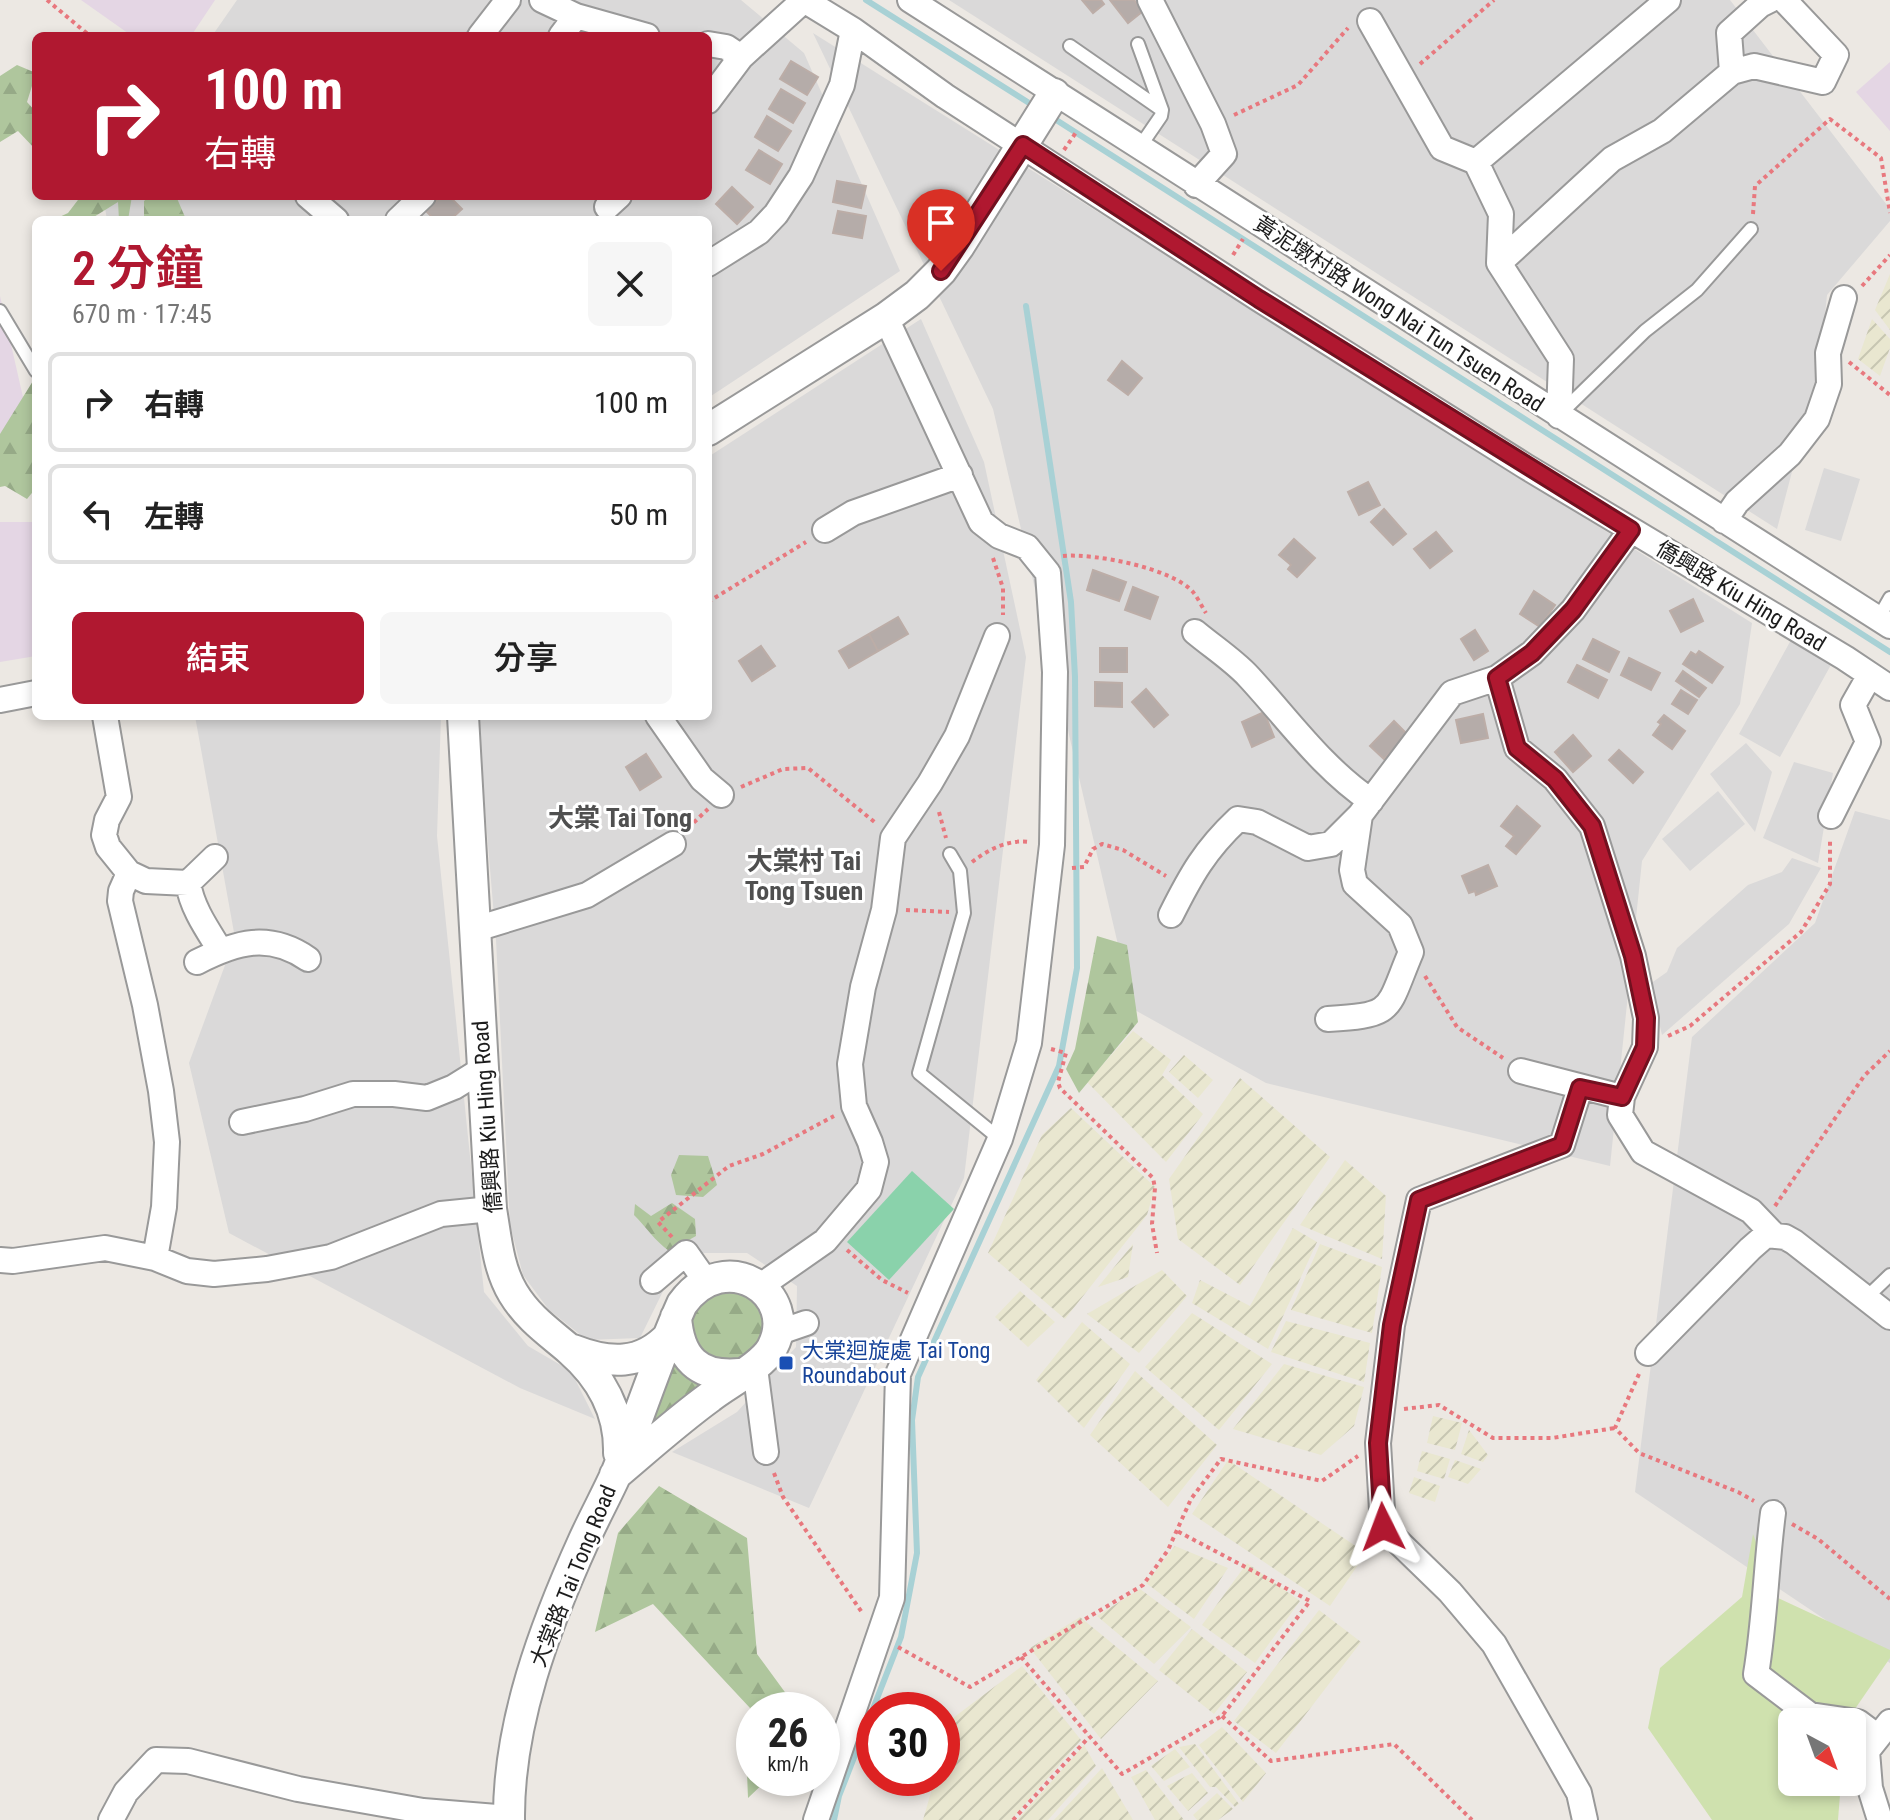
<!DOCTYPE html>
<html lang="zh-TW">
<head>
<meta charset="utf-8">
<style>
	body { margin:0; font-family:"Roboto Condensed","Noto Sans TC",sans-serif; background:#f6f6f6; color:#222; height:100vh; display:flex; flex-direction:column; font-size:30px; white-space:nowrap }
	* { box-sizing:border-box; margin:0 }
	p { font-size:26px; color:#767676 }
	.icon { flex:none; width:44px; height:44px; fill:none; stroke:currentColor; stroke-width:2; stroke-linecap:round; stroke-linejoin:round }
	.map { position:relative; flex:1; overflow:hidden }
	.side { position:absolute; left:32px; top:216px; width:680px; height:504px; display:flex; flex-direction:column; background:#fff; border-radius:12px; box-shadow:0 4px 12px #0003 }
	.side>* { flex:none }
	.top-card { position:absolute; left:32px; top:32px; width:680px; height:168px; border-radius:12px; box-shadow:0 4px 12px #0003; background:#b01830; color:#fff; overflow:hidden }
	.needle { width:52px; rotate:139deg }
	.controls { position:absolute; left:1778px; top:1708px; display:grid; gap:16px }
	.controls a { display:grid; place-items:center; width:88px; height:88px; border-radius:12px; background:#fff; box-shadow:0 4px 12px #0003; font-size:40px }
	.speed { position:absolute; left:736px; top:1692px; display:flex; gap:16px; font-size:40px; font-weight:700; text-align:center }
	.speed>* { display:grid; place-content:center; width:104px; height:104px; border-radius:50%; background:#fff; box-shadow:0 4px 12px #0003; line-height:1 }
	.speed small { font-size:20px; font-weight:400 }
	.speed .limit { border:12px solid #d22; background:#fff; color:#111 }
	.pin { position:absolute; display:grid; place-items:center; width:68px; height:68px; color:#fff; margin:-82px -34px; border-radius:50% 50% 50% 0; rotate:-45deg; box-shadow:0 0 8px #0007 }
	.pin .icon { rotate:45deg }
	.me { position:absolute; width:88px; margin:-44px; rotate:357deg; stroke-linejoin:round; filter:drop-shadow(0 0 6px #0008) }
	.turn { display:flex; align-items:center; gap:28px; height:168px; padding:0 40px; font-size:36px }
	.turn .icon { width:104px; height:104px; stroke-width:2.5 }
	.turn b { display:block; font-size:56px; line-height:68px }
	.round { display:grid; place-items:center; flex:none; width:84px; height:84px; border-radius:12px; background:#f6f6f6 }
	.headline { display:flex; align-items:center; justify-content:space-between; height:136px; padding:0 40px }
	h1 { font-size:48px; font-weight:600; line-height:60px; color:#b01830 }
	.button { display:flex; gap:16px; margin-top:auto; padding:16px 40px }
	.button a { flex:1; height:92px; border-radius:12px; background:#b01830; color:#fff; font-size:32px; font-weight:600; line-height:92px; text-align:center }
	.button a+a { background:#f6f6f6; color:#222 }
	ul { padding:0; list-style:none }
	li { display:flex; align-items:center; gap:24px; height:100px; margin:0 16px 12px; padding:0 24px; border:4px solid #e0e0e0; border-radius:12px }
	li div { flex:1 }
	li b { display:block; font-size:30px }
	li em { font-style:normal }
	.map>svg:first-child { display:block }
	.residential { fill:#dad9d9 }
	.industrial { fill:#e4d6e4 }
	.farmland { fill:url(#farmland-furrows) }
	.grass { fill:#cfe1ae }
	.forest { fill:url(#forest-firs) }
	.pitch { fill:#8ad2ab }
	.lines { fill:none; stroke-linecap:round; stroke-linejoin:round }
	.stream { stroke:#a8d1d5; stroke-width:6 }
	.building { fill:#b5aca9; stroke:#bcada7; stroke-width:2 }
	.service-casing { stroke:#999; stroke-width:16 }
	.minor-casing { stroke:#999; stroke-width:28 }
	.tertiary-casing { stroke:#999; stroke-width:34 }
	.path { stroke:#e8787e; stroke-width:4; stroke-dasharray:4 4; stroke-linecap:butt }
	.service { stroke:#fff; stroke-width:12 }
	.minor { stroke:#fff; stroke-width:24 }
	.tertiary { stroke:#fff; stroke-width:30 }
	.route-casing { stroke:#72101f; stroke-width:20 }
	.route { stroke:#b01830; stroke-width:14 }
	.transit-dot { fill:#1a4fb4; stroke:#fff; stroke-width:3 }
	.labels { text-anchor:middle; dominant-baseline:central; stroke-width:6; stroke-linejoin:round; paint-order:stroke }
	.street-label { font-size:22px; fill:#1c1c1c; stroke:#fff }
	.transit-label { font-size:22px; fill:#164399; stroke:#fff; text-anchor:start }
	.quarter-label { font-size:26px; font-weight:bold; fill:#4f4f4f; stroke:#fff }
</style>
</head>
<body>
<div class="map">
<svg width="1890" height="1820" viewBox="0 0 1890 1820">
	<defs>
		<pattern id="farmland-furrows" width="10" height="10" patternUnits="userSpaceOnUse" patternTransform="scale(2)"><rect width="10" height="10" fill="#e9e7d0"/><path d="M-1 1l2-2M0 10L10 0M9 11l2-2" fill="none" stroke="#c7c6b2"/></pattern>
		<pattern id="forest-firs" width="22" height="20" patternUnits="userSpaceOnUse" patternTransform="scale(2)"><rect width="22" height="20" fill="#afc69d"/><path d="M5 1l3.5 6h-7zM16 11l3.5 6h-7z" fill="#96aa87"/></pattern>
	</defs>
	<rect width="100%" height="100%" fill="#ece8e3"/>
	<path class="residential" d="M237 0H741L804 53 900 271 708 398V220H107L103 196H708V36H212Z
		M949 0H1730L1890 209V221L1827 295 1820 365 1777 529Z
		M813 33 1752 623 1740 704 1642 861 1610 1166 1266 1083 1133 1009 993 409Z
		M921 319 984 462 1026 657 964 1178 809 1508 672 1452 737 1412 796 1347 797 1286 747 1253H703L671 1275 640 1338 587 1340 549 1310 523 1275 510 1225 496 940 478 725 480 716H708V457Z
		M1824 468 1860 479 1841 541 1805 530Z
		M1791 640 1832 663 1780 757 1739 734Z
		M195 716H441L437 836 484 1292 528 1346 571 1371 595 1419 520 1388 229 1233 189 1063 235 938Z
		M1746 743 1772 772 1755 832 1710 774Z
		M1794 762 1833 773 1818 863 1763 838Z
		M1718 791 1745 824 1690 871 1662 839Z
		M1855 811 1890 820V1663L1635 1492 1692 1037 1815 923Z
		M1792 858 1821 868 1789 924 1662 1035 1650 984 1667 972 1677 948 1748 885 1782 872Z"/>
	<path class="industrial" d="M81 0H215L191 36H132Z
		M1890 62V131L1856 92Z
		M0 296 35 450 0 468Z
		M0 522H36V656L0 662Z"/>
	<path class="farmland" d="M1890 274V330L1875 310Z
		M1872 319 1890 339V348L1880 376 1858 359Z
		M1133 1031 1171 1060 1162 1075 1203 1114 1166 1162 1087 1082Z
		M1184 1055 1213 1080 1198 1098 1169 1072Z
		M1240 1078 1330 1157 1240 1285 1178 1239 1169 1179Z
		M1071 1108 1155 1187 1147 1215 1065 1319 988 1253 1042 1135Z
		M1345 1160 1386 1196 1382 1259 1300 1225Z
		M1293 1228 1317 1242 1268 1349 1192 1303 1200 1280 1250 1306Z
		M1133 1244 1128 1277 1098 1287Z
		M1320 1244 1382 1267 1372 1333 1291 1310Z
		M1162 1270 1187 1296 1139 1353 1087 1314Z
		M1020 1291 1055 1322 1028 1347 995 1317Z
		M1192 1313 1272 1364 1219 1430 1145 1367Z
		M1286 1321 1370 1343 1364 1382 1271 1352Z
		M1082 1322 1130 1364 1084 1428 1036 1380Z
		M1284 1364 1364 1387 1354 1426 1321 1455 1233 1429Z
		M1135 1371 1217 1445 1168 1507 1090 1435Z
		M1433 1416 1462 1423 1455 1450 1427 1443Z
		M1469 1430 1488 1455 1483 1462 1461 1454Z
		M1422 1451 1450 1459 1444 1479 1417 1471Z
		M1228 1460 1366 1553 1330 1606 1192 1514Z
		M1455 1460 1481 1469 1468 1484 1448 1477Z
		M1414 1477 1440 1486 1435 1502 1409 1493Z
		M1175 1546 1228 1568 1194 1619 1146 1583Z
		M1247 1563 1300 1601 1255 1663 1202 1625Z
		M1140 1589 1191 1627 1154 1664 1097 1616Z
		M1319 1610 1361 1642 1276 1753 1234 1721Z
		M1080 1617 1158 1681 1101 1739 1030 1648Z
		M1192 1629 1247 1672 1214 1714 1159 1670Z
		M1022 1666 1081 1740 1011 1820H923L935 1778H942V1755L953 1718Z
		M1222 1727 1266 1773 1243 1802 1199 1745Z
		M1195 1744 1239 1804 1235 1807 1216 1787H1210L1179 1747Z
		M1084 1745 1096 1766 1048 1820H1017Z
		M1175 1749 1190 1767 1164 1781 1151 1766Z
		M1102 1768 1133 1820H1054Z
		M1146 1770 1184 1820H1155L1131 1777Z
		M1192 1773 1208 1793 1188 1811 1167 1786Z
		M1217 1793 1233 1809 1218 1820H1197L1193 1815Z"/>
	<path class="grass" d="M1753 1534 1776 1597 1890 1650V1658L1846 1722H1792V1782H1841L1838 1820H1712L1648 1728 1660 1668 1742 1597Z"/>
	<path class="forest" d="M17 65 36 73 27 102 36 112V150L18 131 0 142V76Z
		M81 196H132L128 220H119L118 202 89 220H53L68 213Z
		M150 196H176L185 217 183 220H136L144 216V201Z
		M36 376V488L27 499 5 486 0 487V434Z
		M1097 936 1127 945 1138 1022 1079 1093 1066 1069 1075 1049Z
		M679 1155 708 1156 717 1185 703 1197 676 1195 671 1175Z
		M672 1203 695 1219 696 1236 669 1251C655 1241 646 1227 634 1215L635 1204 651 1216Z
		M720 1288 753 1297C757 1304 763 1312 764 1320 767 1366 705 1377 692 1331 690 1324 689 1319 692 1312 696 1303 712 1294 720 1288Z
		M675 1360 694 1381 705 1387 649 1433 644 1425Z
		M659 1486 747 1538 757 1654 798 1710H754V1778H769L748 1798 746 1748 750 1708 653 1604 595 1632 618 1533Z"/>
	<path class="pitch" d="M912 1171 954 1209 889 1280 847 1242Z"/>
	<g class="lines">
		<path class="stream" d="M866 0 1037 108
			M1050 116 1890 652
			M834 1820 839 1796 901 1637 917 1553 912 1420 918 1377 1059 1066 1077 968 1075 677 1071 602 1026 306"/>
	</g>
	<path class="building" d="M1082 0H1101L1104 4 1093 13Z
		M1110 0H1134L1143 11 1128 23Z
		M791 61 818 77 807 95 780 79Z
		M781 89 805 103 793 123 769 109Z
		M767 116 791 131 778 151 755 137Z
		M759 150 782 164 770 184 746 170Z
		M837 181 866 186 861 208 833 202Z
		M732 187 753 207 737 224 716 204Z
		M441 196H449L462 209 450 220H435L426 211Z
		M838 211 866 216 862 238 833 233Z
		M1122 361 1142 378 1128 395 1108 380Z
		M1368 482 1380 505 1359 515 1348 492Z
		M1384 509 1406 534 1393 545 1371 522Z
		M1436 532 1452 551 1430 568 1414 549Z
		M1294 539 1315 558 1297 577 1288 569 1291 565 1279 555Z
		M1093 570 1126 582 1119 601 1087 590Z
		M1133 587 1158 597 1150 619 1125 610Z
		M1534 591 1555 605 1540 627 1520 614Z
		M1693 599 1703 621 1681 632 1670 611Z
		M898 617 908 634 878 651 869 634Z
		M1475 630 1488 651 1474 660 1461 639Z
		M869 634 878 651 849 668 839 651Z
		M1593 639 1619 652 1609 672 1583 659Z
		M761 646 775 666 752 681 739 661Z
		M1100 648H1127V672H1100Z
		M1699 651 1723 667 1712 683 1683 664 1691 652 1696 655Z
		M1629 658 1660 673 1651 690 1621 675Z
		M1577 665 1607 680 1598 698 1568 682Z
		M1683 671 1706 688 1699 697 1676 681Z
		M1095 682 1122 683V707L1095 706Z
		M1146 689 1168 715 1154 727 1132 702Z
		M1681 690 1697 700 1688 714 1672 704Z
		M1264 712 1274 737 1252 747 1242 722Z
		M1483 714 1488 738 1461 743 1456 720Z
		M1664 715 1685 731 1672 749 1653 735 1661 724 1658 722Z
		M1394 721 1408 735 1384 759 1370 746Z
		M1573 735 1591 756 1573 772 1555 752Z
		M1619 750 1643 772 1633 783 1609 760Z
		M646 754 661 777 640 790 626 767Z
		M1517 806 1540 826 1516 854 1506 846 1514 836 1501 826Z
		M1488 865 1497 886 1476 895 1475 891 1469 893 1462 876Z"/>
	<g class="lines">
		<defs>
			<path id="service" d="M1138 44 1162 110 1161 116 1139 148
				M1070 46 1162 110
				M0 311 36 371
				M1561 413 1645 331 1697 290 1751 229
				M1878 619 1890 598
				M950 854 960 871 964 913 919 1073 1000 1139
				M1866 1298 1890 1275"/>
			<path id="minor" d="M542 0 576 16 647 36
				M804 0 853 30 945 96 1259 299 1525 466 1845 658 1890 688
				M910 0 1890 626
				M1150 0 1213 124 1224 154 1196 185
				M1370 21 1442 148 1476 162 1501 214 1499 263 1561 359 1559 416
				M480 36 508 0
				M561 36 576 16
				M708 44 726 47 741 57
				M1732 72 1729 33 1760 5 1770 0
				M708 101 741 57 804 0
				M1476 162 1668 0
				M308 196 336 220
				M607 207 619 196
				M398 220 423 196
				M1499 263 1612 159 1662 131 1732 72 1754 66 1823 82 1836 55 1784 0
				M708 264 759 232 776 214 801 176 842 85 853 30
				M1724 521 1737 502 1790 454 1817 419 1829 384 1828 353 1844 298
				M825 530 853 513 960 475
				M1195 632C1213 647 1233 660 1248 676 1288 719 1322 768 1371 801
				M1497 678 1517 748 1555 779 1592 826 1633 956 1646 1018 1645 1047 1622 1097 1620 1115 1643 1152 1751 1211 1775 1236
				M0 700 36 693
				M105 716 119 797 107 820 104 835 108 847 129 873 146 881 188 883
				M658 716 702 779 721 795
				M1831 816 1868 742 1853 705 1870 675
				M215 857 188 883C192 908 207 929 220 950
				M129 873 121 891 120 901 145 1005 161 1091 167 1142 164 1207 155 1258
				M1171 915C1191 875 1205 850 1238 819L1257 822 1308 848 1331 844 1360 815 1452 693 1497 678 1532 653 1573 610 1631 530
				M476 929 587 895 673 844
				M197 962C236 942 269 932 308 959
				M1328 1019C1396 1015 1386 1011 1411 952L1400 925 1355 884 1352 870 1360 815
				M1521 1071 1622 1097
				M1580 1088 1562 1145 1419 1200 1392 1325 1378 1443 1383 1527 1450 1592 1494 1644 1579 1793 1585 1820
				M242 1122 305 1109 353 1094H394L427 1098 454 1087 483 1069
				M0 1260 13 1261 105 1248 155 1258 187 1271 214 1274 267 1269 331 1257 441 1214 491 1209
				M653 1281 686 1253 705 1280
				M759 1287 825 1241 869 1189 876 1162 870 1142 854 1106 850 1064 863 987 884 910 893 838 930 783 957 736 997 636
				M777 1333 806 1323
				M1648 1353 1750 1249 1766 1235 1785 1237 1794 1242 1890 1317
				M755 1368 766 1452
				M1773 1513C1766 1566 1765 1620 1756 1674L1810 1715 1858 1722 1878 1737
				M111 1820 126 1792 156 1760 188 1761 298 1789 423 1811 509 1818
				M816 1820 892 1598 898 1374 1000 1139 1029 1043 1052 845 1055 672 1048 573 1027 547 999 536 981 522 886 318
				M1880 1820 1870 1788 1867 1751 1890 1722"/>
			<path id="tertiary" d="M708 430 886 318 917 295 941 271 959 246 1054 94
				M463 716 491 1209C496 1238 498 1268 513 1293 528 1318 549 1332 570 1350 601 1377 620 1412 619 1453
				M676 1317C679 1358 698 1378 740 1374
				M573 1350C609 1364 641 1366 669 1336
				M509 1820C508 1724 545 1626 584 1540 594 1518 606 1496 616 1474 639 1418 657 1360 682 1304 725 1244 801 1294 772 1348 762 1366 728 1383 710 1397 677 1421 647 1448 615 1475"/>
		</defs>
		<use href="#service" class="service-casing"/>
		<use href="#minor" class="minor-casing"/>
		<use href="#tertiary" class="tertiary-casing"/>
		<path class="path" d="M47 0 90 36
			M1420 64 1494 0
			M1234 115 1298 85 1348 28
			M1064 150 1077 131
			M1753 214 1755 186 1830 119 1881 158 1890 213
			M1233 255 1243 239
			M1862 286 1890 255
			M1849 362 1890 395
			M1063 556C1094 553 1172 568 1193 592 1198 598 1202 607 1206 613
			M993 558 1003 588V615
			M708 602 806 542
			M741 787 783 769 808 768 877 824
			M939 812 946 838
			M688 828 708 809
			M972 862C989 849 1009 839 1030 842
			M1072 868 1084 867 1093 849 1102 844 1123 850 1166 876
			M906 910 949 912
			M1425 976 1457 1027 1503 1058
			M1668 1036 1690 1026 1801 932 1830 884V838
			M1051 1049 1066 1053 1058 1082 1060 1088 1153 1178 1155 1188 1152 1224 1157 1253
			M1775 1206 1864 1076 1890 1051
			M672 1237 658 1222 729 1166 763 1154 834 1116
			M847 1250 882 1280 908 1293
			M1639 1374 1615 1428 1639 1453 1738 1492 1754 1501
			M1404 1409 1439 1405 1493 1438H1552L1615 1428
			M774 1473 783 1497 863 1614
			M1792 1524 1818 1539 1890 1599
			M898 1647 970 1687 1143 1585 1168 1550 1191 1499 1221 1459 1322 1481 1358 1456
			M1021 1657 1122 1774 1222 1716 1310 1601 1177 1531
			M1222 1716 1271 1761 1394 1744 1472 1820
			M1013 1820 1089 1737"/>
		<use href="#service" class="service"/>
		<use href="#minor" class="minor"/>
		<use href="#tertiary" class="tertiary"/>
	</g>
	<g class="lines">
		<defs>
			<path id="route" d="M941 271 1023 145 1259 299 1631 530 1573 610 1532 653 1497 678 1517 748 1555 779 1592 826 1633 956 1646 1018 1645 1047 1622 1097 1580 1088 1562 1145 1419 1200 1392 1325 1378 1443 1383 1527"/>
		</defs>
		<use href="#route" class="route-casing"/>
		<use href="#route" class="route"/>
	</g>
	<rect class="transit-dot" x="778" y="1355" width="16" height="16" rx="4"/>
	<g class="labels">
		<g class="street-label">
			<text transform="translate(1399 314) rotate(33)">黃泥墩村路 Wong Nai Tun Tsuen Road</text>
			<text transform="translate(1741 596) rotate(31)">僑興路 Kiu Hing Road</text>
			<text transform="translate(487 1117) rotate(-94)">僑興路 Kiu Hing Road</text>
			<text transform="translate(573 1576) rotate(-68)">大棠路 Tai Tong Road</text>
		</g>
		<g class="transit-label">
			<text x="802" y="1350">大棠迴旋處 Tai Tong<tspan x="802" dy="25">Roundabout</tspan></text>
		</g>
		<g class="quarter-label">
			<text x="620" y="818">大棠 Tai Tong</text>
			<text x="804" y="861">大棠村 Tai<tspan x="804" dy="30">Tong Tsuen</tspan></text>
		</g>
	</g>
</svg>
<div class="controls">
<a><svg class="needle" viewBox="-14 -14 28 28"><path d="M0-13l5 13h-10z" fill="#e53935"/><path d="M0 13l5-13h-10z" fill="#767676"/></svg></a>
</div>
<div class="speed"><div>26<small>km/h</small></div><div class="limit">30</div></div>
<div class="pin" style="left:941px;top:271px;background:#d93025"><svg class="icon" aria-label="arrive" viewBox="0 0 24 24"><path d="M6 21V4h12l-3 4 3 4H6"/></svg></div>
<svg class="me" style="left:1383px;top:1527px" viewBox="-20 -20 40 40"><path d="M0-17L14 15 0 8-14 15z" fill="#b01830" stroke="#fff" stroke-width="4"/></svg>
<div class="top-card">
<div class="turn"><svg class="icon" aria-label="right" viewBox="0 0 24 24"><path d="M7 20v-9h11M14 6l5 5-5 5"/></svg><div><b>100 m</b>右轉</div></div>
</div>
<section class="side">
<div class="headline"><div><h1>2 分鐘</h1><p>670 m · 17:45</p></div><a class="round"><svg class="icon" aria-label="close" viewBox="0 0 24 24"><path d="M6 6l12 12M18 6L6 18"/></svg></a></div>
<ul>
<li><svg class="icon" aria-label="right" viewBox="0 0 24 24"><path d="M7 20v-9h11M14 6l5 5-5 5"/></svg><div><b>右轉</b></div><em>100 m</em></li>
<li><svg class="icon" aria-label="left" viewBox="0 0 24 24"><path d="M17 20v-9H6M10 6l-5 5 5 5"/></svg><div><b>左轉</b></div><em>50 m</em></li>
</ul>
<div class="button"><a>結束</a><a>分享</a></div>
</section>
</div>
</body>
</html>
